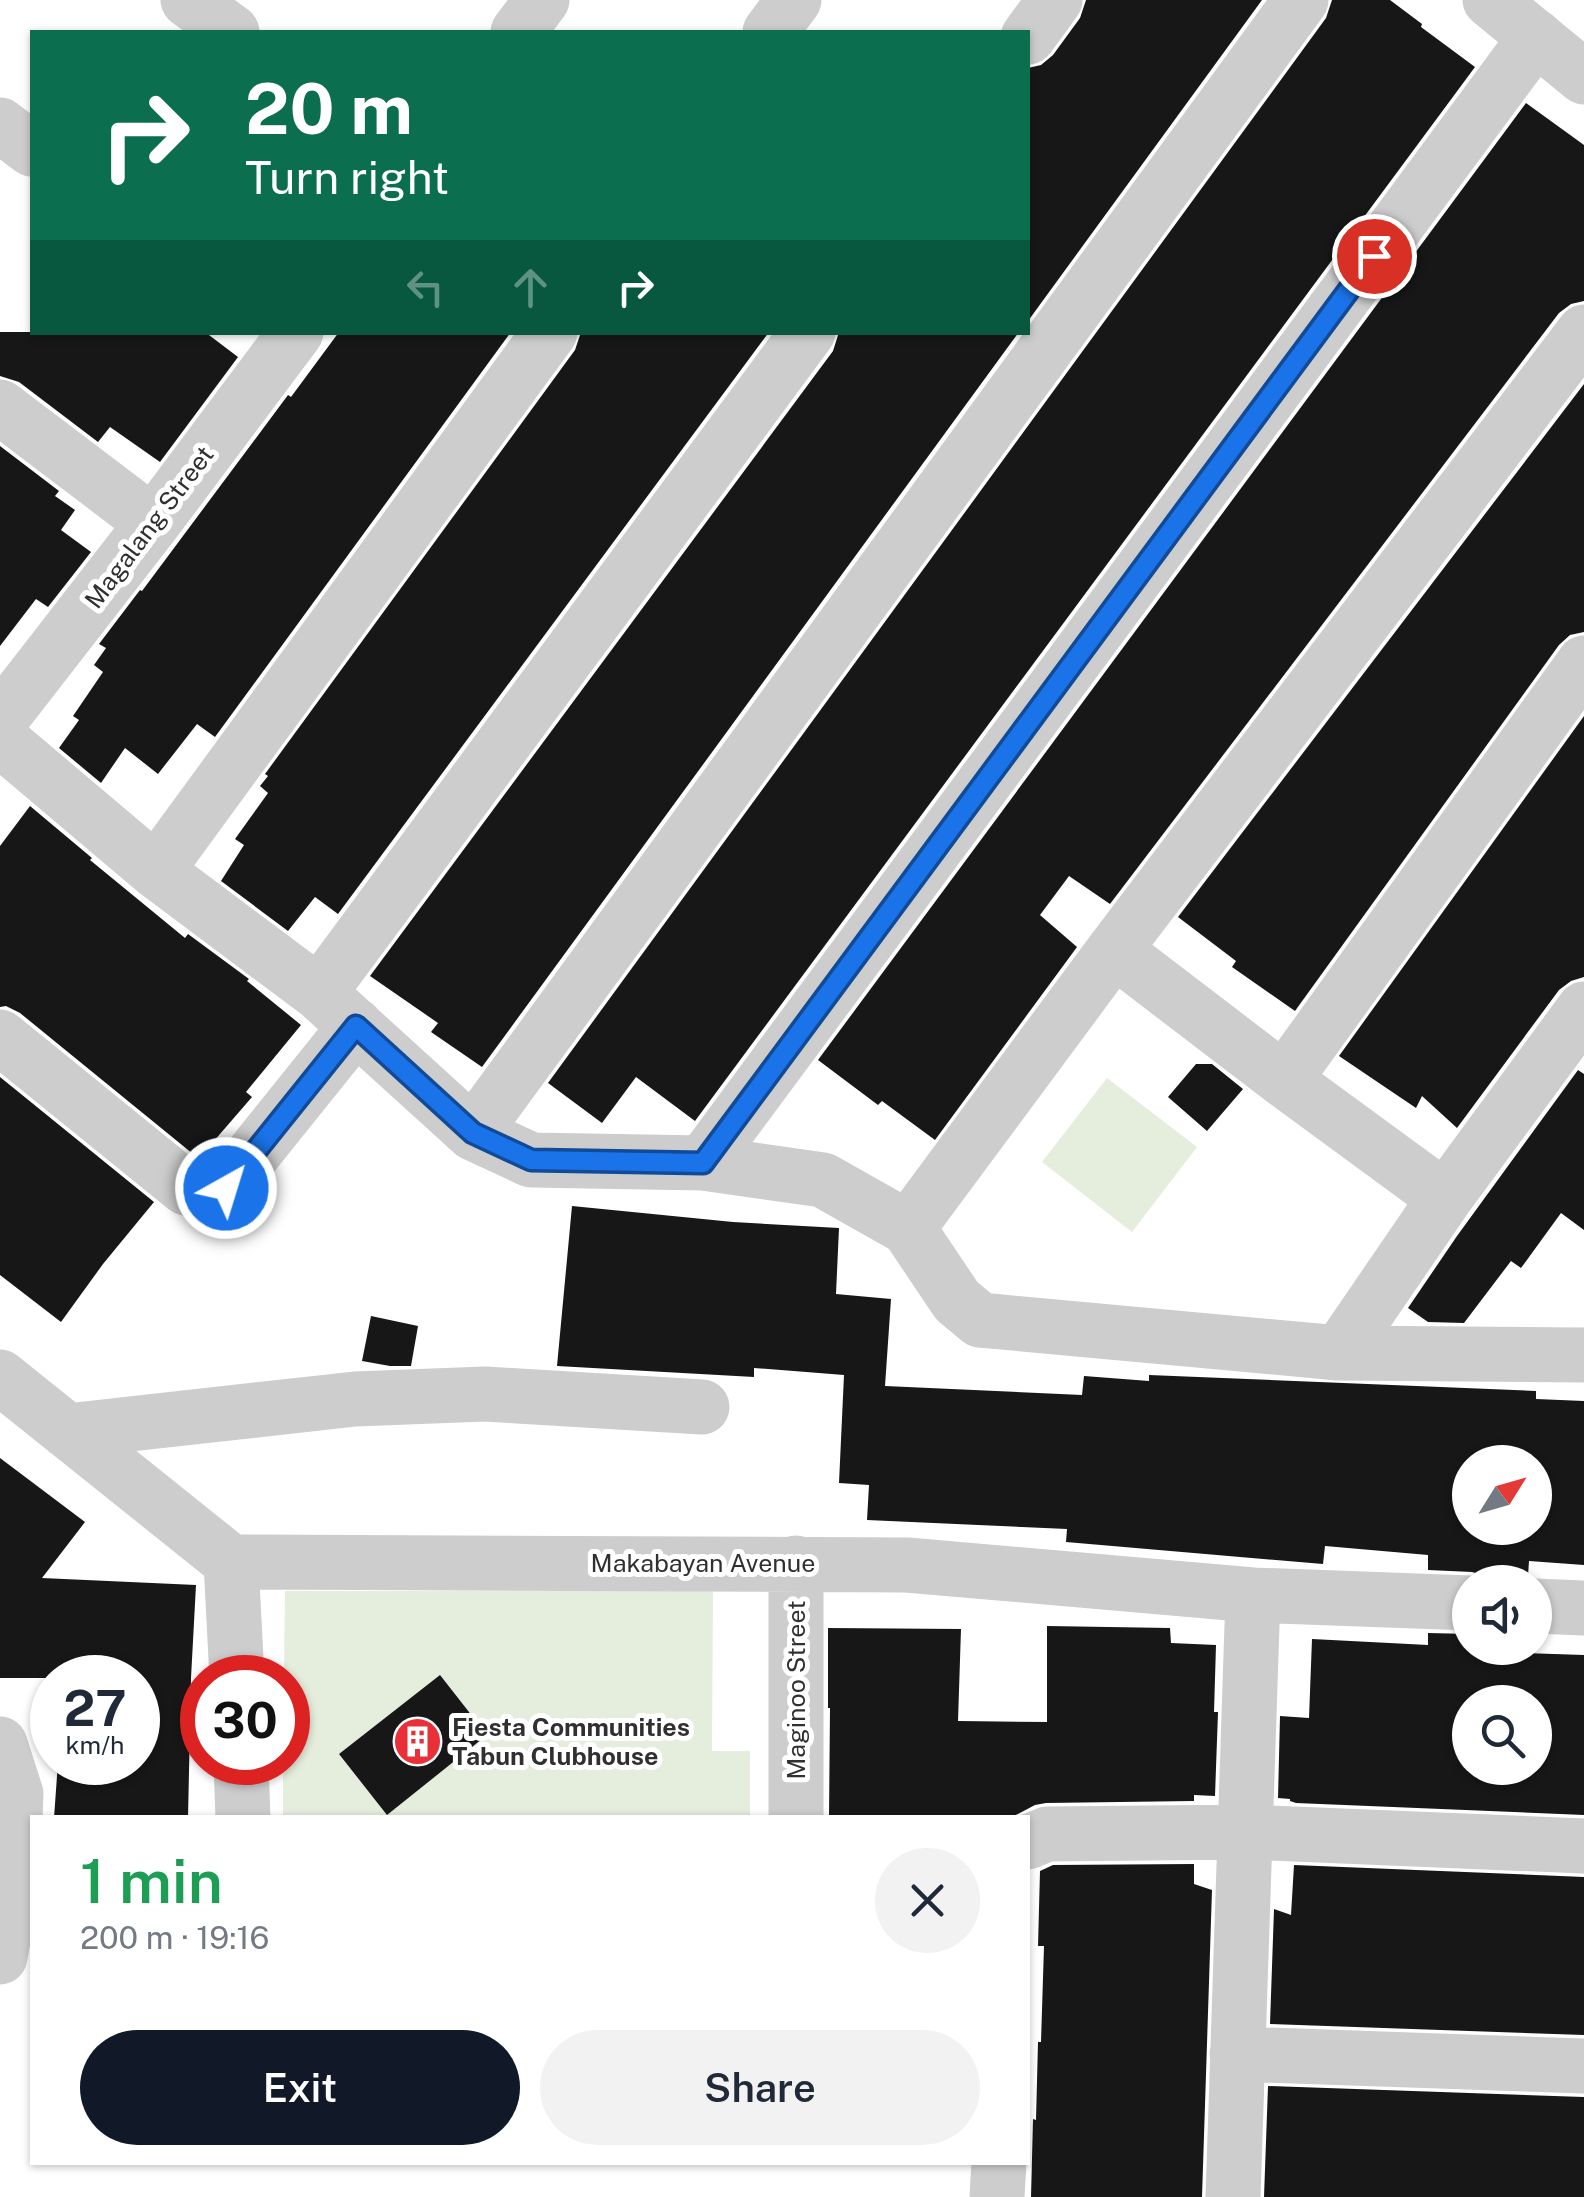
<!DOCTYPE html>
<html lang="en">
<head>
<meta charset="utf-8">
<style>
	body { margin:0; font-family:"Public Sans",sans-serif; background:#f2f2f3; color:#1f2937; height:100vh; display:flex; flex-direction:column; font-size:38px; white-space:nowrap }
	* { box-sizing:border-box; margin:0 }
	p { font-size:32px; color:#747a83 }
	.icon { flex:none; width:55px; height:55px; fill:none; stroke:currentColor; stroke-width:2; stroke-linecap:round; stroke-linejoin:round }
	.map { position:relative; flex:1; overflow:hidden }
	.details { position:absolute; left:30px; top:1815px; width:1000px; height:350px; display:flex; flex-direction:column; background:#fff; border-radius:0px; box-shadow:0 2px 8px #0004 }
	.details>* { flex:none }
	.guide { position:absolute; left:30px; top:30px; width:1000px; height:305px; border-radius:0px; box-shadow:0 2px 8px #0004; background:#0b6e4f; color:#fff; overflow:hidden }
	.needle { width:65px; rotate:53deg }
	.buttons { position:absolute; left:1452px; top:1445px; display:grid; gap:20px }
	.buttons a { display:grid; place-items:center; width:100px; height:100px; border-radius:50%; background:#fff; box-shadow:0 2px 8px #0004; font-size:50px }
	.speed { position:absolute; left:30px; top:1655px; display:flex; gap:20px; font-size:50px; font-weight:700; text-align:center }
	.speed>* { display:grid; place-content:center; width:130px; height:130px; border-radius:50%; background:#fff; box-shadow:0 2px 8px #0004; line-height:1 }
	.speed small { font-size:25px; font-weight:400 }
	.speed .limit { border:15px solid #d22; background:#fff; color:#111 }
	.pin { position:absolute; display:grid; place-items:center; width:85px; height:85px; color:#fff; margin:-42px; border:5px solid #fff; border-radius:50%; box-shadow:0 2px 10px #0007 }
	.me { position:absolute; width:110px; margin:-55px; rotate:39deg; stroke-linejoin:round; filter:drop-shadow(0 0 8px #0008) }
	.turn { display:flex; align-items:center; gap:35px; height:210px; padding:0 50px; font-size:45px }
	.turn .icon { width:130px; height:130px; stroke-width:2.5 }
	.turn b { display:block; font-size:70px; line-height:85px }
	.lanes { display:flex; align-items:center; height:95px; padding:0 50px; background:#0003; justify-content:center; gap:50px; direction:ltr }
	.lanes .off { opacity:.35 }
	.round { display:grid; place-items:center; flex:none; width:105px; height:105px; border-radius:52px; background:#f2f2f3 }
	.headline { display:flex; align-items:center; justify-content:space-between; height:170px; padding:0 50px }
	h1 { font-size:60px; font-weight:600; line-height:75px; color:#1e9e55 }
	.button { display:flex; gap:20px; margin-top:auto; padding:20px 50px }
	.button a { flex:1; height:115px; border-radius:60px; background:#111827; color:#fff; font-size:40px; font-weight:600; line-height:115px; text-align:center }
	.button a+a { background:#f2f2f3; color:#1f2937 }
	.map>svg:first-child { display:block }
	.green { fill:#e5eddd }
	.building { fill:#171717; fill-rule:evenodd }
	.lines { fill:none; stroke-linecap:round; stroke-linejoin:round }
	.minor { stroke:#cdcdcd; stroke-width:55 }
	.route-casing { stroke:#114b97; stroke-width:25 }
	.route { stroke:#1a73e8; stroke-width:18 }
	.labels { text-anchor:middle; dominant-baseline:central; stroke-width:10; stroke-linejoin:round; paint-order:stroke }
	.street-label { font-size:25px; fill:#303030; stroke:#fff }
	.poi-label { font-size:25px; font-weight:bold; fill:#303030; stroke:#fff; text-anchor:start }
</style>
</head>
<body>
<div class="map">
<svg width="1584" height="2197" viewBox="0 0 1584 2197">
	<rect width="100%" height="100%" fill="#fff"/>
	<path class="green" d="M1107 1078 1197 1147 1132 1232 1042 1162Z
		M285 1591H713L712 1751H750V1817L283 1818V1763L288 1762V1678L284 1677Z"/>
	<path class="building" d="M1086 0H1262L1028 321V68L1041 65 1053 55 1080 18Z
		M1332 0H1390L1422 24 1421 27 1475 67 695 1121 636 1077 602 1123 548 1083 1326 18Z
		M1526 103 1584 145V301L1571 304 1559 313 1110 904 1069 876 1040 915 1077 947 935 1140 882 1101 878 1105 818 1060Z
		M0 332H205L238 357 160 462 110 427 98 442 19 382 0 376Z
		M339 332H511L215 737 197 724 158 774 125 748 101 783 59 748 79 720 73 716 103 672 94 665 106 648 99 644 140 590 142 591 288 395 291 397Z
		M581 332H769L338 914 315 897 288 931 221 881 244 845 235 839 268 793 260 786 268 776 265 774 575 350Z
		M839 332H1019L482 1067 431 1032 438 1023 370 976 833 351Z
		M1584 384V632L1570 635 1559 645 1295 1011 1232 967 1236 961 1178 917Z
		M0 446 59 491 55 496 75 510 61 530 91 552 48 607 36 599 0 646Z
		M1584 716V977L1571 981 1559 990 1457 1128 1422 1096 1416 1108 1339 1056Z
		M30 806 92 858 90 860 185 938 188 934 249 979 247 981 301 1025 246 1092 252 1097 207 1149 201 1144 193 1154 20 1013 6 1006 0 1007V846Z
		M1196 1064H1212L1243 1089 1207 1131 1168 1097Z
		M1578 1070 1584 1074V1230L1561 1213 1521 1268 1511 1261 1464 1323 1428 1322 1408 1308 1457 1236Z
		M0 1077 154 1202 103 1264 61 1322 0 1275Z
		M572 1206 733 1222 839 1228 836 1294 891 1299 885 1386 1082 1395 1084 1376 1149 1381V1375L1536 1391V1399L1584 1401V1565L1529 1561 1528 1576 1516 1582H1492L1486 1576 1472 1572 1428 1570V1555L1325 1546 1323 1564 1066 1542 1067 1529 867 1520 869 1485 839 1483 844 1375 754 1368V1377L557 1366ZM1470 1462H1535V1528H1470Z
		M371 1316 418 1326 411 1366H390L362 1361Z
		M0 1458 85 1522 42 1578 196 1585 191 1678 188 1818H54L58 1762H138V1678H0Z
		M1047 1626 1170 1628 1171 1643 1216 1645 1214 1712H1218L1215 1796 1194 1795V1801L1046 1803 1035 1805 1010 1818H829L830 1708H828V1628L961 1629 958 1721 1047 1722Z
		M1428 1633 1470 1634V1648H1523L1522 1653 1584 1655V1815L1296 1803 1290 1801V1799L1278 1798 1280 1716 1309 1718 1312 1639 1428 1645ZM1470 1702H1535V1768H1470Z
		M440 1675 487 1735 387 1815 339 1754Z
		M1194 1864V1884L1212 1890 1202 2197H1031L1033 2119 1036 2120 1038 2042H1041L1044 1946H1038L1040 1871 1053 1865Z
		M1294 1865 1584 1877V2035L1270 2024 1274 1909 1291 1915Z
		M1268 2086 1584 2097V2197H1264Z"/>
	<g class="lines">
		<path class="minor" d="M188 0 232 32
			M1490 0 1584 77
			M518 32 542 0
			M770 32 794 0
			M1028 37 1055 0
			M0 125 32 149
			M0 407 153 523
			M0 720 153 523 296 332
			M0 739 156 871 319 993 473 1133 531 1160 703 1163 823 1180 908 1228 957 1301 980 1320 1339 1353 1584 1355
			M156 871 550 332
			M1114 950 1284 1080 1445 1198
			M319 993 808 332
			M0 1037 186 1188 205 1192 225 1189 356 1026
			M1284 1080 1584 663
			M473 1133 1301 0
			M703 1163 1536 37
			M908 1228 1114 950 1584 332
			M1339 1353 1445 1198 1584 1009
			M0 1377 231 1562 907 1565 1253 1595 1470 1603
			M67 1431 355 1399 485 1394 702 1407
			M231 1562 237 1678
			M796 1563V1818
			M1535 1606 1584 1608
			M0 1744 16 1794 12 1889 0 1957
			M241 1762 243 1818
			M1028 1842 1047 1834 1245 1832 1584 1846
			M1237 2054 1584 2066
			M997 2197 999 2162
			M1233 2197 1253 1595"/>
	</g>
	<g class="lines">
		<defs>
			<path id="route" d="M226 1188 356 1026 473 1133 531 1160 703 1163 1374 256"/>
		</defs>
		<use href="#route" class="route-casing"/>
		<use href="#route" class="route"/>
	</g>
	<defs>
		<symbol id="building-disc" viewBox="-11 -11 22 22"><circle r="9.5" fill="#e92f37" stroke="#fff"/><path d="M-4-6H4V6H1V3H-1V6H-4ZM-2.5-4.3h1.7v1.8h-1.7ZM.8-4.3h1.7v1.8H.8ZM-2.5-1h1.7V.8h-1.7ZM.8-1h1.7V.8H.8Z" fill="#fff"/></symbol>
	</defs>
	<g fill-rule="evenodd">
		<use href="#building-disc" x="390" y="1714" width="55" height="55"/>
	</g>
	<g class="labels">
		<g class="street-label">
			<text transform="translate(149 527) rotate(-53)">Magalang Street</text>
			<text x="703" y="1563">Makabayan Avenue</text>
			<text transform="translate(796 1690) rotate(-90)">Maginoo Street</text>
		</g>
		<g class="poi-label">
			<text x="452" y="1727">Fiesta Communities<tspan x="452" dy="29">Tabun Clubhouse</tspan></text>
		</g>
	</g>
</svg>
<div class="buttons">
<a><svg class="needle" viewBox="-14 -14 28 28"><path d="M0-13l5 13h-10z" fill="#e53935"/><path d="M0 13l5-13h-10z" fill="#747a83"/></svg></a>
<a><svg class="icon" aria-label="sound" viewBox="0 0 24 24"><path d="M4 9h4l5-4v14l-5-4H4zM17 9q2 3 0 6"/></svg></a>
<a><svg class="icon" aria-label="search" viewBox="0 0 24 24"><circle cx="10" cy="10" r="6"/><path d="M15 15l6 6"/></svg></a>
</div>
<div class="speed"><div>27<small>km/h</small></div><div class="limit">30</div></div>
<div class="pin" style="left:1374px;top:256px;background:#d93025"><svg class="icon" aria-label="arrive" viewBox="0 0 24 24"><path d="M6 21V4h12l-3 4 3 4H6"/></svg></div>
<svg class="me" style="left:226px;top:1188px" viewBox="-20 -20 40 40"><circle r="17" fill="#1a73e8" stroke="#fff" stroke-width="3"/><path d="M0-11L8 9 0 5-8 9z" fill="#fff"/></svg>
<div class="guide">
<div class="turn"><svg class="icon" aria-label="right" viewBox="0 0 24 24"><path d="M7 20v-9h11M14 6l5 5-5 5"/></svg><div><b>20 m</b>Turn right</div></div>
<div class="lanes"><svg class="icon off" aria-label="left" viewBox="0 0 24 24"><path d="M17 20v-9H6M10 6l-5 5 5 5"/></svg><svg class="icon off" aria-label="ahead" viewBox="0 0 24 24"><path d="M12 20V5M6 11l6-6 6 6"/></svg><svg class="icon" aria-label="right" viewBox="0 0 24 24"><path d="M7 20v-9h11M14 6l5 5-5 5"/></svg></div>
</div>
<section class="details">
<div class="headline"><div><h1>1 min</h1><p>200 m · 19:16</p></div><a class="round"><svg class="icon" aria-label="close" viewBox="0 0 24 24"><path d="M6 6l12 12M18 6L6 18"/></svg></a></div>
<div class="button"><a>Exit</a><a>Share</a></div>
</section>
</div>
</body>
</html>
